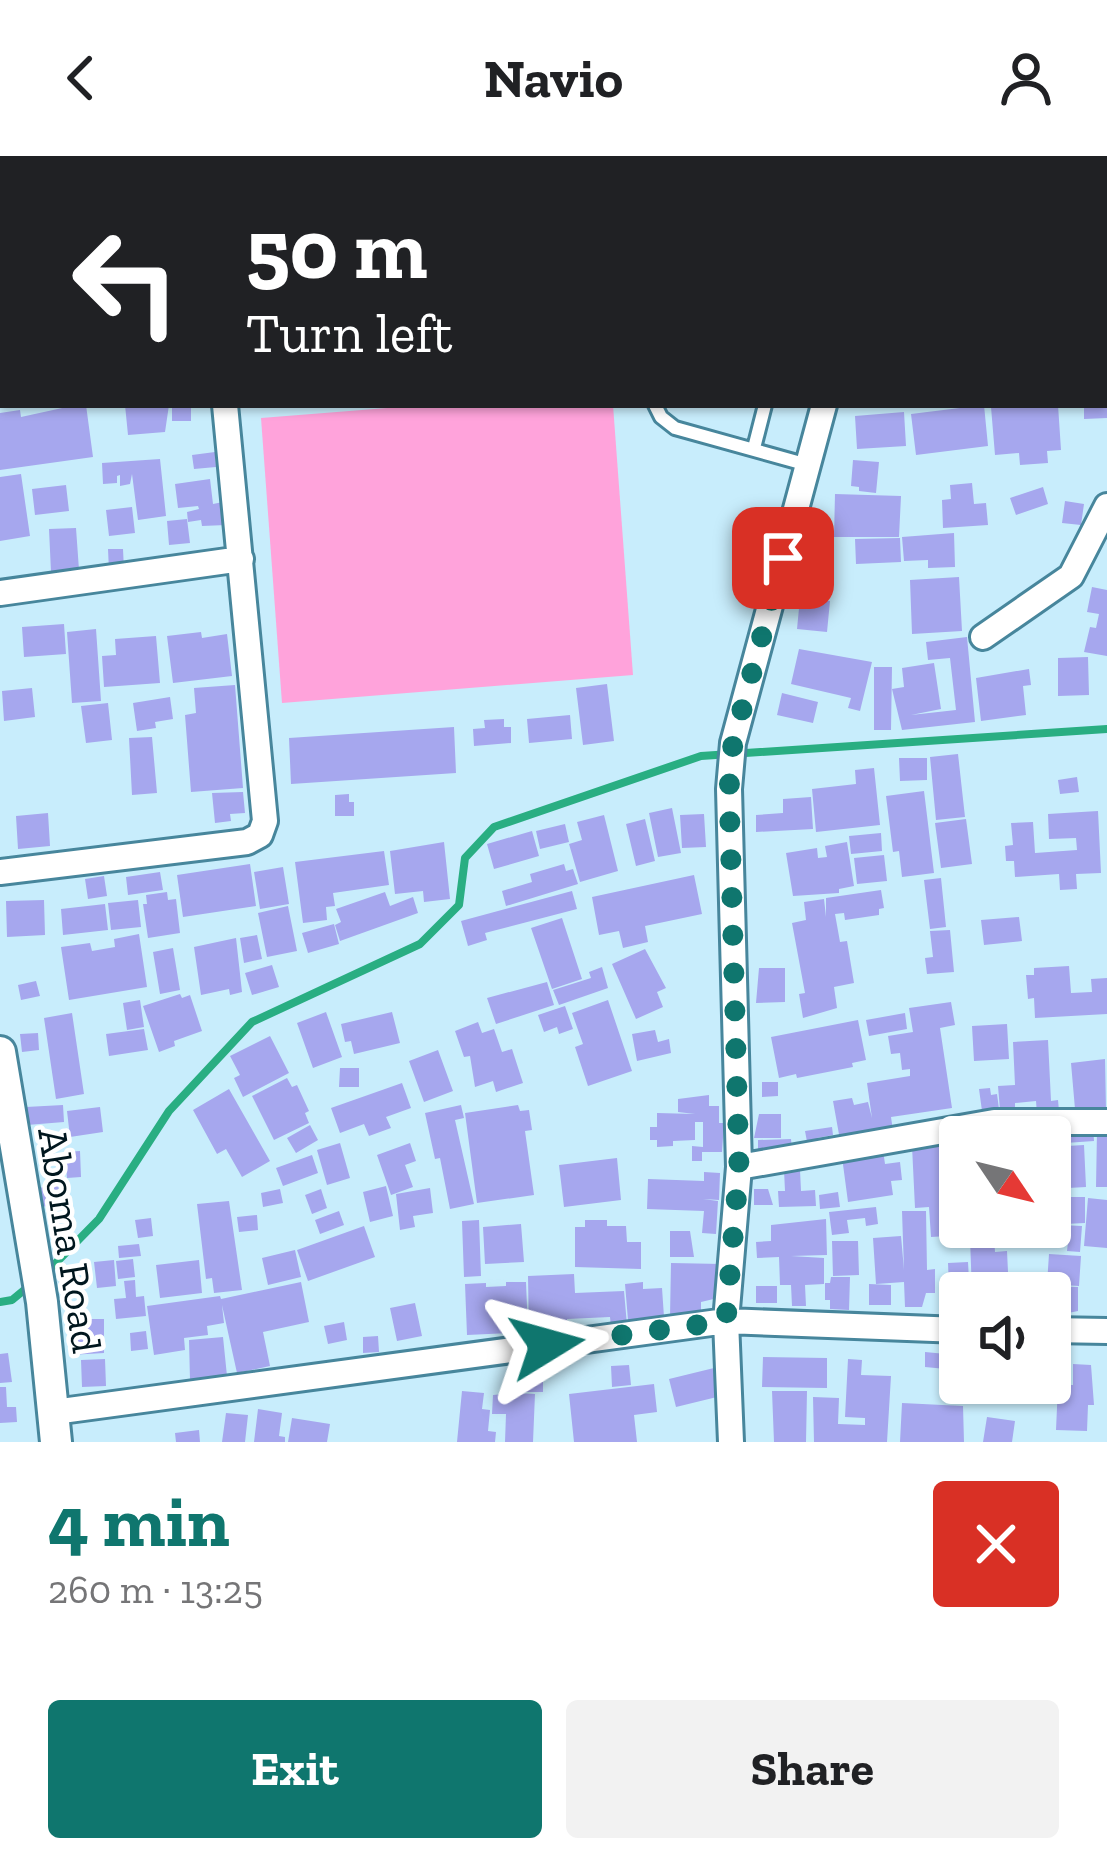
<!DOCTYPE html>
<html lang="en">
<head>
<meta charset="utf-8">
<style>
	body { margin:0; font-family:"Zilla Slab",serif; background:#f2f2f2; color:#202124; height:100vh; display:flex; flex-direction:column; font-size:45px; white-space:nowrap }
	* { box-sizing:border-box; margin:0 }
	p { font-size:39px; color:#757577 }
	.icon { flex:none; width:66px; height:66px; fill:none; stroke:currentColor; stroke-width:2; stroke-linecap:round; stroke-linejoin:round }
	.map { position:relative; height:1286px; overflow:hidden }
	.drawer { display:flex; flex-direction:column; background:#fff; flex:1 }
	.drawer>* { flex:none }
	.hud { position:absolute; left:0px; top:0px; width:1107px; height:252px; box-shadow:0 3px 9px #0004; background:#202124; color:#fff; overflow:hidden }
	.needle { width:78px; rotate:125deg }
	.tools { position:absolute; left:939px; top:960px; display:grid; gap:24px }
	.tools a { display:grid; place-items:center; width:132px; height:132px; border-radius:12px; background:#fff; box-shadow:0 3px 9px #0004; font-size:60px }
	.pin { position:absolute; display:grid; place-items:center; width:102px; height:102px; color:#fff; margin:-51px; border-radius:24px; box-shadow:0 6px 18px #0006 }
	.me { position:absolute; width:132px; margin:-66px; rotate:82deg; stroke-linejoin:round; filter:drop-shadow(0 0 9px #0008) }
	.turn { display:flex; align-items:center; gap:42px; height:252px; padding:0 48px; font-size:54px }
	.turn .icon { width:156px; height:156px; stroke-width:2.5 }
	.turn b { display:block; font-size:84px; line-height:102px }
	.round { display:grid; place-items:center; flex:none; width:126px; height:126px; border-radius:12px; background:#f2f2f2 }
	.summary { display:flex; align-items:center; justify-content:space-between; height:204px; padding:0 48px }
	h1 { font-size:72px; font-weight:800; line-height:90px; color:#0f766e }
	.cta { display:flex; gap:24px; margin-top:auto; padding:24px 48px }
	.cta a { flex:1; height:138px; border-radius:12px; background:#0f766e; color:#fff; font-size:48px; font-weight:800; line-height:138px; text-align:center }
	.cta a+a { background:#f2f2f2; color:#202124 }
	header { display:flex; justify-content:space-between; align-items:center; height:156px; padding:0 48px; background:#fff; font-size:54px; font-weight:800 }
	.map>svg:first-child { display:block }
	.green { fill:#ffa3db }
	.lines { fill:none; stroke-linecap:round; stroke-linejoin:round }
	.stream { stroke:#29ae82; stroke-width:8 }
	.building { fill:#a6a7ee }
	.service-casing { stroke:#47869c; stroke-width:18 }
	.minor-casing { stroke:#47869c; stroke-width:30 }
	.tertiary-casing { stroke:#47869c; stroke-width:36 }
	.service { stroke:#fff; stroke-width:12 }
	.minor { stroke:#fff; stroke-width:24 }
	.tertiary { stroke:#fff; stroke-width:30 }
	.route { stroke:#0f766e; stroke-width:21; stroke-dasharray:0 37.8 }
	.labels { text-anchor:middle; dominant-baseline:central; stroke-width:9; stroke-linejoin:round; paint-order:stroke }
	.street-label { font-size:42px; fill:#00161e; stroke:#fff }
</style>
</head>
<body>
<header><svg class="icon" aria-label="back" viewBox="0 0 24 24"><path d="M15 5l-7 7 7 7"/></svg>Navio<svg class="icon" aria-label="person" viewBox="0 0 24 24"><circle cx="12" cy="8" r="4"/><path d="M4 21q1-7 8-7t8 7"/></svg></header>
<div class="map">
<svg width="1107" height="1286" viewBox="0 0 1107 1286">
	<rect width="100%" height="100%" fill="#c8edfc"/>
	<path class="green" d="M425 249H613L633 519 282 547 261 262Z"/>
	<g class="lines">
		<path class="stream" d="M46 1117 99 1063 169 955 252 866 420 788 459 749 465 702 494 671 701 600 1107 573
			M0 1146 12 1144 29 1130"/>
	</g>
	<path class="building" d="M76 249H86L93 301 0 314V257L20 254 21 261Z
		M125 249H169L165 276 128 279Z
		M172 249H191V265H172Z
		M984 249 988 290 916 299 911 258Z
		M999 249H1058L1061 294 1047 295 1048 307 1020 309 1019 297 995 299 991 251Z
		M1084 249H1107V262L1084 263Z
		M904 256 906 290 857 293 855 260Z
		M215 296 216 311 194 313 192 299Z
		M160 303 166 360 138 364 132 318 130 328 120 330V319L117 320V327L103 328 102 307Z
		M853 304 879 306 876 337 859 335V331L851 330Z
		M21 318 30 380 0 385V321Z
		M210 323 213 348 223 346 226 369 202 370 201 364 188 366 187 356 199 353 198 350 178 352 175 328Z
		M972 327 974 348 986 347 988 369 943 372 942 344 951 343 950 329Z
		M66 329 69 355 35 359 32 333Z
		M1043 331 1048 348 1016 359 1010 342Z
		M835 338 901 340 899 381H834Z
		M1065 345 1084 348 1081 369 1062 367Z
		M132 351 135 377 109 380 106 354Z
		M187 363 190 387 169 389 167 365Z
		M76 372 79 414 51 416 49 373Z
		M807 376 832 378 824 409 807 408Z
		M954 377 955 411 928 412V404L904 405 902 381Z
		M900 382 901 406 856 408 855 383Z
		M108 393H123L124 414 109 415Z
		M803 410H823L824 441H803Z
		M959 421 962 475 912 478 910 424Z
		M1092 431 1107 434V500L1084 496 1090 471 1096 472 1099 458 1087 456Z
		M800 442 830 445 827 476 797 473Z
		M64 468 66 498 24 501 22 471Z
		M96 473 101 545 72 547 67 476Z
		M201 476 202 482 227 478 232 520 173 527 167 480Z
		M156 480 160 527 104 531 102 500 116 499 115 483Z
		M967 481 975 566 902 574 892 533 904 531 902 512 934 507 941 553 911 559 956 554 950 502 928 504 926 486Z
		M799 493 872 506 860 555 848 552 851 542 791 528Z
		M1088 501 1089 539 1058 540V502Z
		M874 511H892L891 574H874Z
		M1029 513 1031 529 1023 530 1026 559 981 565 976 522Z
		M607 528 614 585 583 589 576 532Z
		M235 529 243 632 191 636 185 559 196 557 194 532Z
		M32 532 35 561 4 565 2 535Z
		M782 537 818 546 813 567 777 559Z
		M170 541 173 563 155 566 156 572 137 575 133 547Z
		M108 547 112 584 86 587 81 550Z
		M570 559 572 583 529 587 527 563Z
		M504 563V571H511V587L474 590 473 573 485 572 484 564Z
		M454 571 456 617 291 628 289 582Z
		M152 581 157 637 132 639 129 582Z
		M958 598 965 661 936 664 930 601Z
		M899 602H927V624L900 625Z
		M874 612 880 669 816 676 812 633 856 628 855 614Z
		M1077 621 1079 636 1060 638 1058 624Z
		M924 635 934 717 902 721 899 695 893 696 886 640Z
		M243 636 245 657 230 658 231 665 215 667 212 637Z
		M349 638V646H354V660H335V639Z
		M811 641 813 673 756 676V659L783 657V643Z
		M672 652 681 697 658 701 649 657Z
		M1098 655 1101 717 1076 718 1077 733 1060 734 1059 718 1015 721 1014 705H1006L1005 690 1013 689 1011 667 1033 666 1035 697 1077 694 1076 682 1049 683 1048 658Z
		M48 657 50 690 18 693 16 660Z
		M704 658 706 691 682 692 680 659Z
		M604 659 618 715 580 726 569 688 582 684 577 666Z
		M645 663 655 705 636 710 626 668Z
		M966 663 972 708 941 712 935 667Z
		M565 668 569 686 540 693 536 675Z
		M532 675 539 700 494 713 487 688Z
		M881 677 882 695 851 698 849 680Z
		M444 686 450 743 424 746 423 735 395 738 390 695Z
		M847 686 854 730 839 733V737L793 740 786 697 817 692 818 702 827 701 825 690Z
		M384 695 389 729 333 737 335 750 326 751 327 764 303 767 295 706Z
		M884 699 887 725 857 728 854 702Z
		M250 708 256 750 183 761 177 719Z
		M564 708 566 715 573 713 578 728 506 750 502 735 532 726 530 718Z
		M283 711 289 748 260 753 254 716Z
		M160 716 163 734 128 739 126 721Z
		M694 719 702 758 645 770 648 786 623 792 619 775 599 779 592 741Z
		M104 720 107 740 88 743 85 723Z
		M941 722 946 771 930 773 924 724Z
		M881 734 884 752 879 753V759L845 764 844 757 835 758 840 786 847 785 854 827 834 831 837 852 803 862 799 838 805 837 792 767 806 764 804 746 824 743 826 761V742Z
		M572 735 577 753 485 777 487 784 468 790 461 765Z
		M167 736 168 744 176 743 180 777 148 782 143 748H147L146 739Z
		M385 736 390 750 413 741 418 757 340 785 335 769 341 766 336 753Z
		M44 744 45 779 7 781 6 745Z
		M138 744 141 771 111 774 108 747Z
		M105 748 108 774 63 779 61 753Z
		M288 750 297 795 267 801 258 757Z
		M1019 761 1022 785 984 789 981 764Z
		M562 762 582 823 552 833 531 772Z
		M334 768 339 788 308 797 302 777Z
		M950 774 954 816 927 818 925 802 933 801 930 775Z
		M139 778 147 831 69 844 61 791 90 787 92 795 115 791 114 783Z
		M257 779 262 803 244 807 240 782Z
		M236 782 242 836 230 839 229 833 201 839 194 791Z
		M173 792 180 834 160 838 153 796Z
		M645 793 666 832 657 836 663 851 636 863 612 808Z
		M272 809 279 831 252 839 245 817Z
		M1069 810 1071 837 1092 836 1091 823 1107 822V858L1035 862 1034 842 1028 843 1026 819H1034V812Z
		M602 811 608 832 559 849 553 834 591 822 589 816Z
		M759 812H785V846L756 847Z
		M36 825 40 840 21 844 18 829Z
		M547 826 554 849 496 868 487 842Z
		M180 838 182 842 190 839 202 875 174 885 175 890 159 896 143 850Z
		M140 844 144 871 127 874 123 847Z
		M608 844 632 915 588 930 575 891 583 888 572 857Z
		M951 846 955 869 940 872 952 952 891 961 893 975 840 984 833 945 852 942 854 949 868 946 872 962 867 927 910 920V913L902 914 900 897 891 898 888 880 913 876 909 852Z
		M565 850 573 873 559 878 557 871 544 876 538 859Z
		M326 856 342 901 313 912 297 867Z
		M392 856 400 887 354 898 351 885 345 886 341 868Z
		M72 857 84 938 56 943 44 862Z
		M905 857 907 873 869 880 866 864Z
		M858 864 866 904 852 907 853 911 797 922 796 918 779 922 771 881Z
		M478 866 482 877 494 873 502 896 512 893 523 927 496 936 493 925 475 931 470 900 464 901 455 875Z
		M1007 868 1009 903 974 905 972 870Z
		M144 873 148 894 109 900 106 878Z
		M655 874 658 886 669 883 671 897 637 905 632 878Z
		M38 877 39 894 22 896 20 878Z
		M270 880 289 917 243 941 234 922 240 919 230 900Z
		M1048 884 1051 945 1058 944 1059 955 1037 958 1036 945 1015 947V953L1000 954 998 930 1015 929 1013 886Z
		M438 894 453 935 424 946 409 905Z
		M1105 903 1106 955 1075 953 1071 907Z
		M340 912H359V931H339Z
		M287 922 292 931 297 929 309 955 305 957 309 967 274 984 252 940Z
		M762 926H778V940L762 941Z
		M402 927 411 952 386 961 391 972 369 980 364 968 340 977 331 952Z
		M990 932 991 939 997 938 999 953 982 955 979 933Z
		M229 933 270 1005 242 1021 226 993 217 998 193 954Z
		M709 939V950H719V967H724L722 996H702V1005H692V990L703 991V966H695V984L673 985V990L657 991V984H650V971H657V957L695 958 678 956V943Z
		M63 949 64 966 27 969 26 951Z
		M461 949 464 962 455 964 474 1048 450 1053 440 1002 435 1003 425 957Z
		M518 949 520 955 529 954 532 974 525 975 534 1039 477 1047 465 957Z
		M100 951 103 976 70 981 67 955Z
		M759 958H781V982H754Z
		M310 969 318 984 296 997 287 982Z
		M1093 970 1094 985 1051 988 1050 981H1041V973Z
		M832 971 833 979 817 982 818 989 808 991 805 975Z
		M1097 975H1107V1031H1096Z
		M791 983 792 994 758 1000V984Z
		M53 985 55 1004 40 1006 38 987Z
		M340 987 350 1022 327 1029 317 994Z
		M410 987 416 1005 405 1009 413 1031 391 1039 377 999Z
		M959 987 960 1071H963L964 1079 931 1081 929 1051 915 1052 912 990Z
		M1084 989 1086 1031 1050 1033V991Z
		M883 994 885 1008 900 1006 902 1024 891 1025 893 1039 848 1046 842 1001Z
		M80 995 81 1021 67 1022 65 996Z
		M312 999 318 1017 283 1030 276 1012Z
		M617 1002 621 1044 564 1051 559 1009Z
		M784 1014H800L801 1035 815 1034 816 1050 779 1051 778 1035H785Z
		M704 1016 720 1017 719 1044 703 1043 718 1045 716 1078 702 1077 704 1055 647 1053 648 1023 704 1025Z
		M58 1029 61 1048 41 1051 38 1032Z
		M386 1030 393 1060 370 1066 363 1036Z
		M430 1032 433 1057 413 1060 415 1071 400 1074 396 1038Z
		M280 1033 283 1047 263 1051 261 1037Z
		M321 1033 327 1052 312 1058 305 1039Z
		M754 1033H768L773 1049H754Z
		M838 1036 840 1051 820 1053 819 1039Z
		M1068 1041H1085V1067L1065 1068Z
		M1058 1042 1059 1079 1031 1081V1075L989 1077V1071H1050V1043Z
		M1088 1042 1107 1044V1092L1084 1090Z
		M229 1045 242 1134 214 1137 212 1122 206 1123 197 1048Z
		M876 1051 878 1068 866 1070 865 1062 847 1064 849 1077 832 1079 829 1056Z
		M339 1055 344 1069 320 1078 315 1064Z
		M902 1055H926L927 1114 935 1113V1137H926L922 1151H905L904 1126 876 1128 873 1082 901 1080 904 1114Z
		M257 1059 258 1074 239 1076 237 1061Z
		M151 1062 153 1080 138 1082 135 1064Z
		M826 1063 827 1099 791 1100 824 1102V1128L805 1129 806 1150H792L791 1129H780L779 1101 757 1102 756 1086 771 1085V1069Z
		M479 1064 481 1120 464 1121 462 1065Z
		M585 1064H607V1070H626L627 1086H641V1113L575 1111V1071H585Z
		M521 1068 524 1106 485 1108 483 1071Z
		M1061 1069 1082 1070 1080 1096 1067 1095 1068 1086H1059Z
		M364 1070 375 1101 308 1125 297 1094Z
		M670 1075H690L694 1101H670Z
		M994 1081 995 1096 1007 1095 1009 1137H972L970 1082Z
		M832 1085H858L859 1119 833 1120Z
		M139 1088 141 1100 119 1102 118 1090Z
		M295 1094 301 1121 268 1129 262 1102Z
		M1049 1098 1081 1100 1079 1130 1047 1128Z
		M133 1103 135 1121 118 1123 116 1105Z
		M114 1104 116 1130 97 1132 94 1106Z
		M199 1104 202 1137 160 1142 156 1109Z
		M968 1106 969 1124H961V1130L968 1129 969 1137H960V1161L952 1162 950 1143 940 1144 939 1132 949 1131 948 1107Z
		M671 1107 722 1108V1141L701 1146V1156L692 1155V1161H670Z
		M574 1118 575 1137 624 1135 627 1169 611 1171 610 1161 567 1163 568 1175 529 1177 528 1120Z
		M831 1121H850L849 1154 830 1153V1144H825V1127H830Z
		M135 1124 136 1141 144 1140 146 1160 116 1163 114 1143 126 1142 124 1125Z
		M301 1126 309 1166 263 1176 270 1210 237 1217 222 1149 224 1167 207 1170 208 1179 184 1182 185 1194 154 1199 147 1150 220 1140 221 1143Z
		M506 1126H526L528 1176 467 1179 465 1128 486 1127V1131L506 1130Z
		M643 1126V1133L662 1132 664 1161 628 1164 625 1128Z
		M869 1128 891 1129V1149H869Z
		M756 1130H777V1147H756Z
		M1042 1130 1078 1131V1155L1053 1160 1050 1137H1042Z
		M415 1147 422 1180 397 1185 390 1152Z
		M74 1163H104V1197L70 1199 69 1183 92 1182 74 1181Z
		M344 1166 347 1184 328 1188 324 1170Z
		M146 1175 148 1193 131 1195 130 1177Z
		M378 1180 379 1196 363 1197V1181Z
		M223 1181 227 1220 190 1224 189 1184Z
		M925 1196 946 1198V1213L925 1211Z
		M8 1197 12 1226 0 1227V1198Z
		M763 1201 827 1202V1232L762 1231Z
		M105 1203 106 1230 82 1231 81 1204Z
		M848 1203 862 1204 861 1219 891 1220 887 1286H814L813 1241 839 1242 838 1268 865 1269V1262L845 1261Z
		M1073 1208 1091 1209 1094 1249H1088L1087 1275 1056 1274 1058 1229H1073Z
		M629 1209 631 1229 612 1231 611 1210Z
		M714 1212 721 1240 676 1251 669 1223Z
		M531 1218 543 1219V1236H518V1222H531Z
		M654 1228 657 1256 634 1259 637 1286H574L569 1238Z
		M0 1231H6L7 1251H16L17 1266 0 1267Z
		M462 1235 484 1237 482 1253 490 1254 488 1275 496 1276 495 1286H457Z
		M772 1235H807L806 1286H774Z
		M515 1237 535 1238 533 1286H505L506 1258H492L493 1239Z
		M902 1247 963 1250 964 1286H900Z
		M258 1253 282 1257 279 1280 285 1281V1286H254Z
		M226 1257 248 1259 245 1286H222Z
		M987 1261 1015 1265 1012 1286H983Z
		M292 1262 330 1268 327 1286H288Z
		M199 1274 200 1286H176L175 1277Z"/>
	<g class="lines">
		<defs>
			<path id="service" d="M655 249 661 261 675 272 808 309
				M754 292 765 249"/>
			<path id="minor" d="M192 0V3
				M1061 0 1080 3
				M891 3 892 0
				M1104 7H1107
				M0 183 3 182
				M0 437 241 403
				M983 481 1071 420 1107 350
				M0 716 247 686 260 679 265 665 225 249
				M739 1011 994 966H1107
				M1050 1174 1107 1175
				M54 1256 726 1165 960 1174
				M731 1286 726 1165 739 1011 729 633 733 587 824 249"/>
			<path id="tertiary" d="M0 896 42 1146 56 1286"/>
		</defs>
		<use href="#service" class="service-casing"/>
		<use href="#minor" class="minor-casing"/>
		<use href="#tertiary" class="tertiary-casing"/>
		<use href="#service" class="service"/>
		<use href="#minor" class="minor"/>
		<use href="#tertiary" class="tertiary"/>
	</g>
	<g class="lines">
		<path class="route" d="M547 1189 726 1165 739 1011 729 633 733 587 783 402"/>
	</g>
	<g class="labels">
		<g class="street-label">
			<text transform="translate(70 1084) rotate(81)">Aboma Road</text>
		</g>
	</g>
</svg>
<div class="tools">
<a><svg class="needle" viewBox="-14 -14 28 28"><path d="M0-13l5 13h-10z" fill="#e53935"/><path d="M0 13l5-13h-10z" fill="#757577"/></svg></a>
<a><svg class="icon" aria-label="sound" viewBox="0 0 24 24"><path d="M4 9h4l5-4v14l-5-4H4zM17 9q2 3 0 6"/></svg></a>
</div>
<div class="pin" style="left:783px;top:402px;background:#d93025"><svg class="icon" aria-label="arrive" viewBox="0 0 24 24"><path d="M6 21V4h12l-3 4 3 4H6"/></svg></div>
<svg class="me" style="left:547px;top:1189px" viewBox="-20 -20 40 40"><path d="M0-17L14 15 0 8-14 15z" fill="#0f766e" stroke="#fff" stroke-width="4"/></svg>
<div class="hud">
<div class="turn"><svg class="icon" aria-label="left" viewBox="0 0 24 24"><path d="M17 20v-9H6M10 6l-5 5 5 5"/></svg><div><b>50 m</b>Turn left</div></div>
</div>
</div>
<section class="drawer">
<div class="summary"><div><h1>4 min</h1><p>260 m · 13:25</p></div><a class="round" style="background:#d93025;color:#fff"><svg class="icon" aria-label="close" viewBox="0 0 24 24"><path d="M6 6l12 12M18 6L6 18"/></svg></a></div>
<div class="cta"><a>Exit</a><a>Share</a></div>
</section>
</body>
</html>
